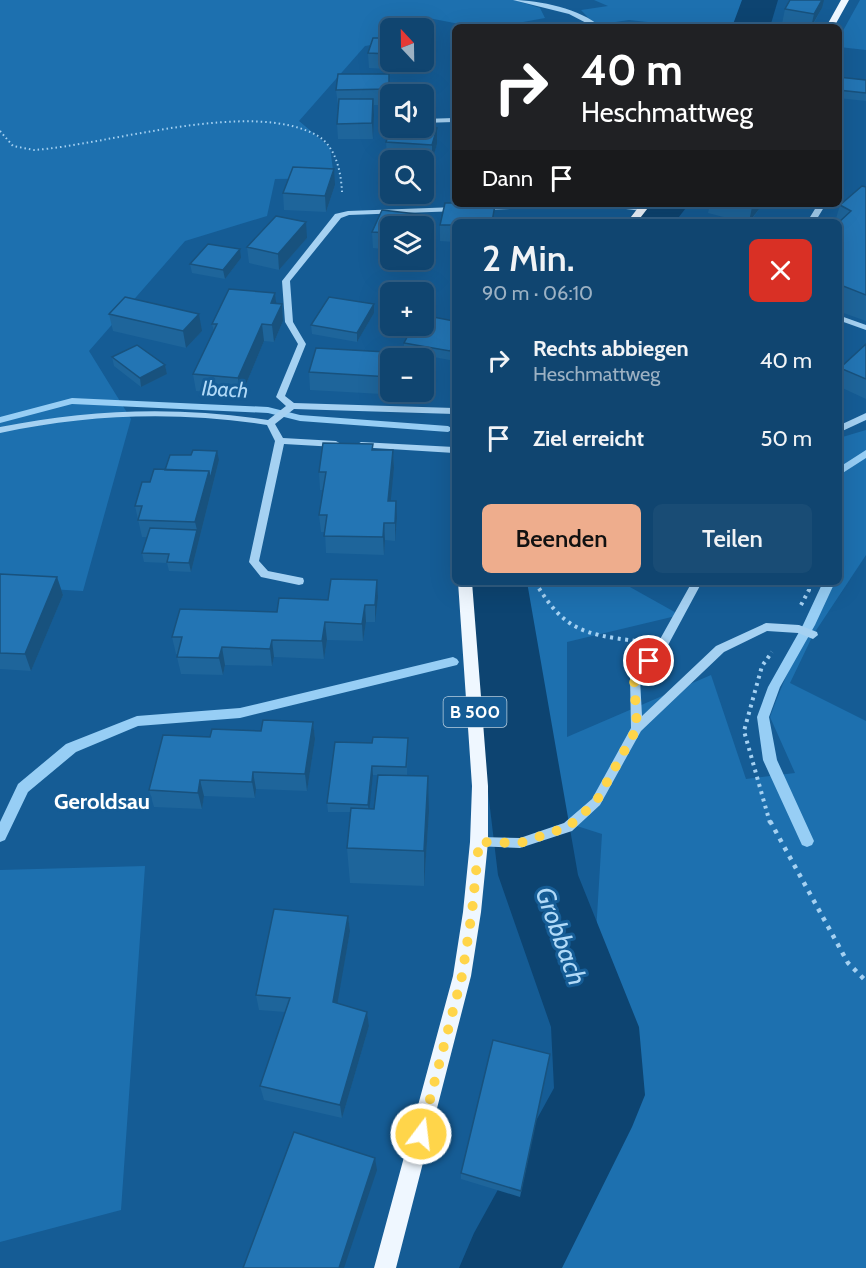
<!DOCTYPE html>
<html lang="de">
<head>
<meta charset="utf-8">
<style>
	body { margin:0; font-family:Cabin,sans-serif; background:#194c75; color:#f1f3f6; height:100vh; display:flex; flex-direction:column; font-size:22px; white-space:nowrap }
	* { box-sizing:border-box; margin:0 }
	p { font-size:20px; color:#9cb1c3 }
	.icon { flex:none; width:33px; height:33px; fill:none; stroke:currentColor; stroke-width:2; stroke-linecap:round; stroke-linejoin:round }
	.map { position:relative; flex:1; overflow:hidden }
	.drawer { position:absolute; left:452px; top:219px; width:390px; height:366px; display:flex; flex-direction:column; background:#104570; border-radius:9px; box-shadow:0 6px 24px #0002,0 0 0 2px #305d83 }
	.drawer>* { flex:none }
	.banner { position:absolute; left:452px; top:24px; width:390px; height:183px; border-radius:9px; box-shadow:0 6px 24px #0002,0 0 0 2px #305d83; background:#202124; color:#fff; overflow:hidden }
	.needle { width:39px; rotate:338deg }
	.buttons { position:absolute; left:380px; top:18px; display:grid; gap:12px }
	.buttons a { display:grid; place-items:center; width:54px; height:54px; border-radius:9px; background:#104570; box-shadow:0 6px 24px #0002,0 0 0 2px #305d83; font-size:30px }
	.pin { position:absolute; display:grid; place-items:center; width:51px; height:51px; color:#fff; margin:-26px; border:3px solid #fff; border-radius:50%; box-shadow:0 2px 6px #0007 }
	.me { position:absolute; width:66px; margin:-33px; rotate:15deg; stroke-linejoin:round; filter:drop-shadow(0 0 4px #0008) }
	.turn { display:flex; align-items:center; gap:21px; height:126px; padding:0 30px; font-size:27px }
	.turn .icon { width:78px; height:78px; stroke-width:2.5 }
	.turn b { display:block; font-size:42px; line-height:51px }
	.then { display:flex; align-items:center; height:57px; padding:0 30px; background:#0003; gap:12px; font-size:22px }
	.round { display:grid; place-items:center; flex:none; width:63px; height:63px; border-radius:9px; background:#194c75 }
	.head { display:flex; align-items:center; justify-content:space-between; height:102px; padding:0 30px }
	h1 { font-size:36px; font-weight:600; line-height:45px }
	.cta { display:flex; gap:12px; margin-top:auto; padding:12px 30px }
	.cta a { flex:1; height:69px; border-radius:9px; background:#eead8d; color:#111; font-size:24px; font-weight:600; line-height:69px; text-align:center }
	.cta a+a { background:#194c75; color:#f1f3f6 }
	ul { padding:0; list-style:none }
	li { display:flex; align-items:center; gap:18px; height:78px; padding:0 30px }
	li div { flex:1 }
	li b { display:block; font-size:22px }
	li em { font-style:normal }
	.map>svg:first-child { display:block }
	.green { fill:#1d70af }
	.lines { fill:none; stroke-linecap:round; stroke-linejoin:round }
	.stream { fill:#97cef5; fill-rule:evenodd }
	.river { fill:#0d4471; fill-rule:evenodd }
	.path-far2 { stroke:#a5d1f2; stroke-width:2; stroke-dasharray:1.5 3; stroke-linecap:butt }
	.path-far1 { stroke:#a5d1f2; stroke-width:4; stroke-dasharray:3 4.5; stroke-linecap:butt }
	.path { stroke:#a5d1f2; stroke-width:4.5; stroke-dasharray:4 6; stroke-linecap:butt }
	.minor { fill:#a5d1f2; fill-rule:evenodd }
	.major { fill:#eff7ff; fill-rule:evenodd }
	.wall { fill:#1e659b; fill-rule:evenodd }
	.shaded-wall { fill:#18527e }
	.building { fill:#2375b4; stroke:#18527e; stroke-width:1.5 }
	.route { stroke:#ffd54a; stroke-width:10; stroke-dasharray:0 18 }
	.labels { text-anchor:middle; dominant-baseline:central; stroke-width:6; stroke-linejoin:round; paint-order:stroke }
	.shield { fill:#155c95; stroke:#b9cedf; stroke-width:1.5 }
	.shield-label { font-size:18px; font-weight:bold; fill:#fff }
	.water-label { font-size:21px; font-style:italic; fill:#b1daf8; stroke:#155c95 }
	.quarter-label { font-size:22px; font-weight:bold; fill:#fff; stroke:#155c95 }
	.near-water-label { font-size:26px; font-style:italic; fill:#b1daf8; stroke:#155c95 }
</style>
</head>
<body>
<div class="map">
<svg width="866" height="1268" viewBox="0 0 866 1268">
	<rect width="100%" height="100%" fill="#155c95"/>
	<path class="green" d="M0 0H514L540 8 545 18 496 27H475L418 16 407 28H390V42L365 46 299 121 330 147 334 178 275 179 267 216 185 241 89 351 131 419 83 591 0 586Z
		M594 0H754L744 27H693L629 20 595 25 581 10 608 6Z
		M860 0H866V50L839 47V38Z
		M866 430V555L813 635 790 683 866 721V1268H489L586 1097 602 834 502 802 480 582H621L680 615 567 642V737L711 675 746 779 795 773 770 717C787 670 809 626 833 582H838L839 438Z
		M145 866 121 1210 0 1242V870Z"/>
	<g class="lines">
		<path class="stream" d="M72 398 268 407 300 415 448 426 453 429 448 432 300 421 268 413 72 404 0 423V417Z
			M866 450V458L838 476V468Z
			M838 545 844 549V557L838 561Z
			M823 582H835L815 625 780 687 769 717 777 760 814 841 812 845 807 847 802 845 763 760 757 717 768 687 803 625Z
			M507 651 511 653 513 656 511 659 488 664 484 662 482 659 484 656Z
			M453 657 457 659 459 662 457 665 240 718 138 726 76 752 28 792 5 840 0 842V822L18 784 66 744 137 716 240 708Z"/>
		<path class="river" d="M742 0H778L770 27H732Z
			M641 204H689L675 222H627Z
			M463 582H527L578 875 639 1027 645 1095 632 1127 562 1268H459L474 1233 554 1088 551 1027 498 875Z"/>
		<path class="path-far2" d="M0 131 13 146 34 150C108 145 252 98 318 136 336 147 341 172 342 192"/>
		<path class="path-far1" d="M535 582C564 630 582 634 636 641
			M801 605 809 590V582
			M770 823 744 731 762 666 772 652"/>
		<path class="path" d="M770 821 848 963 866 981"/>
		<path class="minor" d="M513 0C539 0 581 9 601 27H594L569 14Z
			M454 118V122L423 123V119Z
			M536 204C559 204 629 200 646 209L642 211 602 206 480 210 476 208 480 206Z
			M818 204H826L815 222H807Z
			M456 207 460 209 459 211 349 215 341 218 290 281 293 322 306 344 285 396 294 403 454 408V414L294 409 275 424 283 438 336 441 341 444 336 447 284 444 259 561 268 571 303 578 304 581 303 584 299 585 261 577 249 562 275 441 267 425C177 411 89 414 0 433V427C90 409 178 406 268 420L286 406 276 397 298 344 285 322 282 281 335 214 348 211Z
			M838 315 866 325V330L838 320Z
			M866 413V420L838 433V426Z
			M361 442 454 447V453L358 447 356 445Z
			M692 582H702L667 647 640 679 642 716 716 646 766 623 799 625 817 632 818 635 813 639 798 633 767 631 724 652 641 731 600 805 572 831 520 848 475 846 473 842 475 838 479 837 520 838 564 823 592 799 631 728 630 678 659 641Z"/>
		<path class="major" d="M841 0H849L834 27H826Z
			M641 204H651L637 222H627Z
			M458 582H472L488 786V842L481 912 471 976 396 1268H374L453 976 463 912 470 842 472 786Z"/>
	</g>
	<path class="wall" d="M822 8 812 27H803L782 24 785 9Z
		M390 38V62H406L404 70 369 68 368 53Z
		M454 72V94L451 88V73Z
		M838 77 866 80V101L838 98Z
		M389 89V105H374L373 139H338L337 124 338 105 336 90Z
		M437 128V144L432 161 387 158 386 142Z
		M335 185 326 212 284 210 283 193Z
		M866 187V321L838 311V222H835L840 205Z
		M710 204H763L750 222H743L708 213Z
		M425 215V231L390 226V250L373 248 372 232Z
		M454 222V242L440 241V225Z
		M307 238 279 270 249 263 247 247Z
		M241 258 225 279 192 273 190 264Z
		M275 293 276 303 282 304 283 321 274 342 264 341 241 396 196 391 193 374 214 331 212 324Z
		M374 304V313L357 342 312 334 311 325Z
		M109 314 202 331 186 348 113 331Z
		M423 315 454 321V352L450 360 422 355V358H390V392H418L417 396 310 390 309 372 316 348 420 354 404 351V343L413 326H423Z
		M866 344V399L838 386V374L840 368Z
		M112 357 165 365 167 374 141 387 114 366Z
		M373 450H393L394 468 390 501 397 518 395 541 385 540 384 555 326 553 325 532H321L319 515 323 490H320L319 472Z
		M219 460 191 572 169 571 167 563 144 562 142 553 147 537H142L135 506 150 482Z
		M0 574 57 577 63 595 31 671 0 669Z
		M760 582H770L768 585Z
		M378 598 375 622H366L363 641 327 640 324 659 274 657 272 666 225 665 223 675 181 674 177 657V654H176L172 637 328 600Z
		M313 722 315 739 307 791 256 789 255 798 204 796 202 809 154 807 149 790 210 737 261 731Z
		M408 738 407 776 429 812 424 886 350 883 347 848 351 812H328L327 803 372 743ZM373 775H378L374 809H369Z
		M348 916 350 931 337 1003 367 1012 369 1026 342 1118 264 1100 260 1086 285 1012 259 1010 256 995Z
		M550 1054 520 1197 461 1179V1173Z"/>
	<path class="shaded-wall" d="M822 0H824L822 8 811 27 814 14Z
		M373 99 374 115 373 139 372 123Z
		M437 128V144L432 161V145Z
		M334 169 335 185 326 212 325 196Z
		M754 204H763L749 222 752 207Z
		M425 215V231L423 236V226H420Z
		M306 222 307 238 279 270 278 254Z
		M240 249 241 258 225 279 223 270Z
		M275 293 277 310 271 303Z
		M282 304 283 321 274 342 272 325Z
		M374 304V313L357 342V333Z
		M199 314 202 331 186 348 183 331Z
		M262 324 264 341 241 396 238 378Z
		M454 343V352L450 360V351Z
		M165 365 167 374 141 387 140 378Z
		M393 450 394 468 389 518 388 501Z
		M217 451 219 460 191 572 189 563 197 530 195 522 209 471Z
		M396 501 397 518 395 541V523Z
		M384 523 385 540 384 555 383 537Z
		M57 577 63 595 31 671 25 654Z
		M377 580 378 598 375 622V605Z
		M365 605 366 622 363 641 362 624Z
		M325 622 327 640 324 659 322 641Z
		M272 640 274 657 272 666 270 649Z
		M222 647 225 665 223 675 219 658Z
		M313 722 315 739 307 791 305 774Z
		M372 766 373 775 369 813 368 805Z
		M253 772 256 789 255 798 252 782Z
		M428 776 429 812 424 886V851Z
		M200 780 204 796 202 809 198 793Z
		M348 916 350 931 335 1017 333 1002Z
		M367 1012 369 1026 342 1118 340 1105Z
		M375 1158 377 1170 344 1268H339Z"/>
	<path class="building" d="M790 0H822L814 14 785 9Z
		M373 38H390V54L368 53Z
		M338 74H389V89L336 90Z
		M838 77 866 80V93L838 90Z
		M339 99H373L372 123 337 124Z
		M423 127 437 128 432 145 386 142 391 128Z
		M293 167 334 169 325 196 283 193Z
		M862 186 866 187V295L838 284V223L851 211 840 205Z
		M445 203H454V204L495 205 492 222H454V225H440Z
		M739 204H754L752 207Z
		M382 210 425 215 420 226H390V233L372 232Z
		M276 216 306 222 278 254 247 247Z
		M550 219 561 222H547Z
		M208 244 240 249 223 270 190 264Z
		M229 289 275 293 271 303 282 304 272 325 262 324 238 378 193 374 217 324H212Z
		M125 297 199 314 183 331 109 314Z
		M329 297 374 304 357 333 311 325Z
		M423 315 454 321V343L450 351 404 343 413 326H423Z
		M866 344V379L840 368Z
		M137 345 165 365 140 378 112 357Z
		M316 348 422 354 421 358H390V377L309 372Z
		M323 443 373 444 372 450H393L388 501H396L395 523H384L383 537 324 536 327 515H319L326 472H319Z
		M193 450 217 451 210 480 209 471 165 470 170 455H191Z
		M154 469 209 471 195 522 138 520 142 506H135L142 482H150Z
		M150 528 197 530 189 563 167 562 169 554 142 553Z
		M0 574 57 577 25 654 0 653Z
		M331 579 377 580 375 605H365L362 624 325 622 322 641 272 640 270 649 222 647 219 658 177 657 182 637H172L180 609 277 612 279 598 328 600Z
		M263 720 313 722 305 774 253 772 252 782 200 780 198 793 149 790 163 735 210 737 212 729 261 731Z
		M373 737 408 738 406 767 372 766 368 805 327 803 335 742 372 743Z
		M378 775 428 776 424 851 347 848 351 808 374 809Z
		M274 909 348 916 333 1002 367 1012 340 1105 260 1086 290 998 256 995Z
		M493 1040 550 1054 521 1191 461 1173Z
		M294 1132 375 1158 339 1268H243Z"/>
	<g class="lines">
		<path class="route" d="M421 1134 462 976 472 912 479 842 520 843 568 827 596 802 637 728 634 678 649 661"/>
	</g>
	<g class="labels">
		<rect class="shield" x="443.5" y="697" width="63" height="30" rx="4.5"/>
		<g class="shield-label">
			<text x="475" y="712">B 500</text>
		</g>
		<g class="water-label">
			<text transform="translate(225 389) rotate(3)">Ibach</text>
		</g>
		<g class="quarter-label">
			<text x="102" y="801">Geroldsau</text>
		</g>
		<g class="near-water-label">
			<text transform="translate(561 936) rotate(70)">Grobbach</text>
		</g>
	</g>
</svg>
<div class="buttons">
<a><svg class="needle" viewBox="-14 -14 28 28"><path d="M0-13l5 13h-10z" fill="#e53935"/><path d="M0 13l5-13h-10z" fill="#9cb1c3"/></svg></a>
<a><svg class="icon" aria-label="sound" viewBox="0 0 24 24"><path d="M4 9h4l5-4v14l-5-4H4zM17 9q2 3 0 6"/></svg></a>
<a><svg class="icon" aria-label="search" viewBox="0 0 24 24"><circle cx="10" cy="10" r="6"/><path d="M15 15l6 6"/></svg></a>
<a><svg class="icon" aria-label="layers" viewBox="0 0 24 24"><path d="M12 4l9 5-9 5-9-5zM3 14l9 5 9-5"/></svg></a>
<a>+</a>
<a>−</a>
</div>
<div class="pin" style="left:649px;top:661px;background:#d93025"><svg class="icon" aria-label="arrive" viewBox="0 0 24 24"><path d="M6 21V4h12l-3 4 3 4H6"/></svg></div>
<svg class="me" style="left:421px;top:1134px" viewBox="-20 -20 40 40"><circle r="17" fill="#ffd54a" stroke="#fff" stroke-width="3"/><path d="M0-11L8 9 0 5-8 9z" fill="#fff"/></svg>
<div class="banner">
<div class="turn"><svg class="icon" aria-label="right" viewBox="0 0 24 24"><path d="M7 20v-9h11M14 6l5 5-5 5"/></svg><div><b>40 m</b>Heschmattweg</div></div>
<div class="then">Dann<svg class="icon" aria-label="arrive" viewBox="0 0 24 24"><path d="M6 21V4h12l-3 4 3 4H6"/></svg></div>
</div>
<section class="drawer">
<div class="head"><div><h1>2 Min.</h1><p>90 m · 06:10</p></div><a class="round" style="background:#d93025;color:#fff"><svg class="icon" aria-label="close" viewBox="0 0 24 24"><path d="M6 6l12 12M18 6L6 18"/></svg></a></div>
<ul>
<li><svg class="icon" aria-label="right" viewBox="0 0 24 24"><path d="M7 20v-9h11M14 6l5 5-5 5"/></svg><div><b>Rechts abbiegen</b><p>Heschmattweg</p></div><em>40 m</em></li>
<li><svg class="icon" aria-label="arrive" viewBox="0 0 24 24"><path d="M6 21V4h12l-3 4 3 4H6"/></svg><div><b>Ziel erreicht</b></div><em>50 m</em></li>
</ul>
<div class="cta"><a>Beenden</a><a>Teilen</a></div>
</section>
</div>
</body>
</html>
